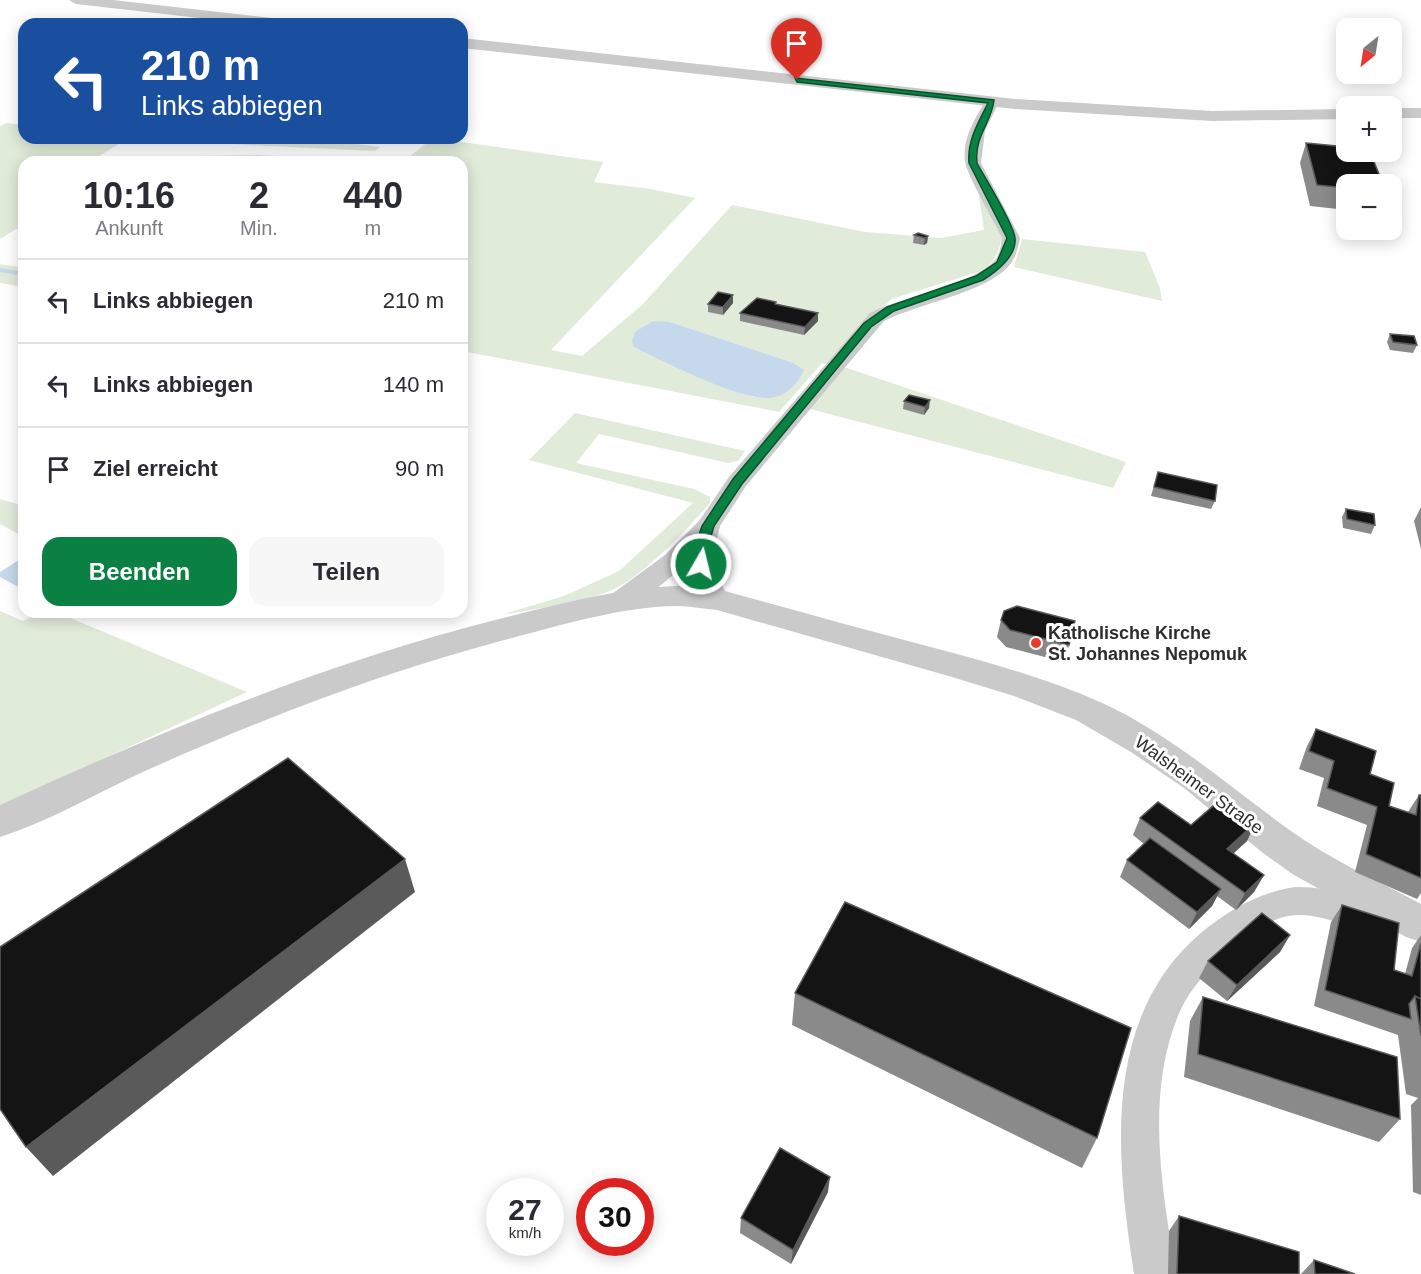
<!DOCTYPE html>
<html lang="de">
<head>
<meta charset="utf-8">
<style>
	body { margin:0; font-family:Arial,sans-serif; background:#f7f7f7; color:#2b2b33; height:100vh; display:flex; flex-direction:column; font-size:22px; white-space:nowrap }
	* { box-sizing:border-box; margin:0 }
	p { font-size:20px; color:#7c7c81 }
	.icon { flex:none; width:33px; height:33px; fill:none; stroke:currentColor; stroke-width:2; stroke-linecap:round; stroke-linejoin:round }
	.map { position:relative; flex:1; overflow:hidden }
	.side { position:absolute; left:18px; top:156px; width:450px; height:462px; display:flex; flex-direction:column; background:#fff; border-radius:18px; box-shadow:0 3px 15px #0003 }
	.side>* { flex:none }
	.hud { position:absolute; left:18px; top:18px; width:450px; height:126px; border-radius:18px; box-shadow:0 3px 15px #0003; background:#1a4fa0; color:#fff; overflow:hidden }
	.needle { width:39px; rotate:210deg }
	.fabs { position:absolute; left:1336px; top:18px; display:grid; gap:12px }
	.fabs a { display:grid; place-items:center; width:66px; height:66px; border-radius:12px; background:#fff; box-shadow:0 3px 15px #0003; font-size:30px }
	.speed { position:absolute; left:486px; top:1178px; display:flex; gap:12px; font-size:30px; font-weight:700; text-align:center }
	.speed>* { display:grid; place-content:center; width:78px; height:78px; border-radius:50%; background:#fff; box-shadow:0 3px 15px #0003; line-height:1 }
	.speed small { font-size:15px; font-weight:400 }
	.speed .limit { border:9px solid #d22; background:#fff; color:#111 }
	.pin { position:absolute; display:grid; place-items:center; width:51px; height:51px; color:#fff; margin:-62px -26px; border-radius:50% 50% 50% 0; rotate:-45deg; box-shadow:0 0 6px #0007 }
	.pin .icon { rotate:45deg }
	.me { position:absolute; width:66px; margin:-33px; rotate:8deg; stroke-linejoin:round; filter:drop-shadow(0 0 4px #0008) }
	.turn { display:flex; align-items:center; gap:21px; height:126px; padding:0 24px; font-size:27px }
	.turn .icon { width:78px; height:78px; stroke-width:2.5 }
	.turn b { display:block; font-size:42px; line-height:51px }
	.eta { display:flex; justify-content:space-evenly; align-items:center; height:102px; text-align:center }
	.eta b { font-size:36px; font-weight:700; line-height:42px }
	.primary-button { display:flex; gap:12px; margin-top:auto; padding:12px 24px }
	.primary-button a { flex:1; height:69px; border-radius:18px; background:#0b8043; color:#fff; font-size:24px; font-weight:700; line-height:69px; text-align:center }
	.primary-button a+a { background:#f7f7f7; color:#2b2b33 }
	ul { padding:0; list-style:none }
	li { display:flex; align-items:center; gap:18px; height:84px; padding:0 24px; border-top:2px solid #e1e1e2 }
	li div { flex:1 }
	li b { display:block; font-size:22px }
	li em { font-style:normal }
	.map>svg:first-child { display:block }
	.green { fill:#e1ebda; fill-rule:evenodd }
	.water { fill:#c6d8ec }
	.lines { fill:none; stroke-linecap:round; stroke-linejoin:round }
	.stream { fill:#c6d8ec; fill-rule:evenodd }
	.minor { fill:#cacaca; fill-rule:evenodd }
	.tertiary { fill:#cacaca; fill-rule:evenodd }
	.wall { fill:#8a8a8a }
	.shaded-wall { fill:#5a5a5a }
	.building { fill:#141414; stroke:#5a5a5a; stroke-width:1.5 }
	.route { fill:#0b8043; stroke:#07532c; stroke-width:1.5 }
	.poi-dot { fill:#e7392c; stroke:#fff; stroke-width:2 }
	.labels { text-anchor:middle; dominant-baseline:central; stroke-width:6; stroke-linejoin:round; paint-order:stroke }
	.poi-label { font-size:18px; font-weight:bold; fill:#2d2d2d; stroke:#fff; text-anchor:start }
	.street-label { font-size:18px; fill:#2d2d2d; stroke:#fff }
</style>
</head>
<body>
<div class="map">
<svg width="1421" height="1274" viewBox="0 0 1421 1274">
	<rect width="100%" height="100%" fill="#fff"/>
	<path class="green" d="M7 123 24 125V138H309L380 147 375 151 127 139 96 158 258 155 360 161 369 156 405 160 433 138 603 162 594 182 651 189 695 198 551 350 582 356 643 304 732 205 865 232 941 238 984 230 978 190 1002 238C998 255 994 263 979 272L891 299 834 366 822 363 779 412 462 351V162H24V229H16L2 238H0V126ZM670 322 794 363 804 371 754 397 694 375 634 347Z
		M1022 239 1145 252 1160 288 1162 301 1014 267Z
		M0 264 24 268V287L0 283Z
		M844 367 1126 462 1113 488 806 408Z
		M575 413 745 451 738 461 728 463 599 434 576 463 694 489 710 497V503C684 532 642 579 605 593 572 605 535 609 500 615L564 596 619 571 693 503 529 460Z
		M0 499 24 506V537L0 524Z
		M0 611 23 621 41 612H56L247 692 0 807Z"/>
	<path class="water" d="M653 321 670 322 794 363 804 370C798 384 785 397 769 398 736 399 665 362 634 347L632 341 635 332Z
		M24 557V590L0 577V572Z"/>
	<g class="lines">
		<path class="stream" d="M0 268 24 272V276L0 272Z"/>
		<path class="minor" d="M992 98 999 102 985 131 981 163 1020 238C1018 249 1015 260 1007 268 982 293 918 304 884 321L746 486 720 526 715 547 714 564 719 581 731 600 727 606 718 609 709 606 694 581 689 560C678 572 633 610 618 611 615 611 612 609 609 608L605 602 609 596 665 555 699 521 729 477 870 313C902 297 974 284 995 260 1000 254 1001 245 1002 238 994 221 967 176 965 161 962 139 976 116 987 99Z
			M1295 887C1326 886 1358 896 1387 907L1392 917 1387 927C1356 938 1318 905 1280 918 1261 925 1243 939 1227 953 1209 969 1192 986 1181 1009 1144 1091 1162 1189 1176 1274H1134C1116 1157 1101 1017 1202 932 1229 910 1260 892 1295 887Z"/>
		<path class="tertiary" d="M69 0H113L290 20 297 24H252L76 4Z
			M462 38 1015 99 1212 111 1347 109V119L1212 121 1015 109 462 48Z
			M1392 108H1421V118H1392Z
			M677 586 718 589C786 608 855 627 923 645 983 661 1044 677 1100 702 1171 734 1228 786 1291 831 1331 860 1377 880 1421 904V942L1406 937 1294 875 1263 853 1184 788 1131 752 1076 720 1014 696 952 677 717 610C704 609 690 606 677 606 621 607 565 624 512 638 385 671 264 718 145 771 97 793 50 821 0 837V805C163 730 328 662 503 618 560 604 618 588 677 586Z"/>
	</g>
	<path class="wall" d="M1306 143 1347 184V210L1310 206 1300 163Z
		M914 235 928 236 927 243 924 245 913 243Z
		M733 295V303L723 315 708 312V304Z
		M776 304 818 313V321L804 335 740 321V313Z
		M1390 334 1417 345 1413 353 1390 350 1387 342Z
		M909 395 929 408 924 415 903 409 904 401Z
		M1158 472 1215 501 1211 509 1151 496Z
		M1421 507V549L1414 521Z
		M1346 509 1375 525 1371 534 1343 528 1342 517Z
		M1001 620 1069 645 1064 662 1006 647 997 637Z
		M1316 729 1370 774 1389 806 1408 812 1419 795H1421V893L1417 899 1355 872 1367 825 1317 806 1324 778 1299 769 1307 746Z
		M1140 818 1191 825 1255 823 1247 841 1233 853 1264 875 1254 892 1236 910 1217 896 1212 906 1189 929 1120 877 1127 860 1144 844 1133 835Z
		M1342 905 1394 970 1405 974 1412 948 1421 935V1195L1413 1192 1411 1105 1418 1098 1406 1094 1398 1035 1314 1006 1331 922Z
		M1290 935 1280 952 1227 1001 1199 978 1208 961Z
		M795 993 1097 1138 1082 1168 792 1025Z
		M1203 997 1400 1119 1379 1142 1184 1077 1190 1021Z
		M828 1192 791 1264 740 1233 741 1218Z
		M1179 1216 1299 1274H1168L1169 1231Z
		M1314 1260 1355 1274H1301Z"/>
	<path class="shaded-wall" d="M928 236 927 243 924 245 925 238Z
		M733 295V303L723 315V307Z
		M818 313V321L804 335 805 327Z
		M930 400 929 408 924 415 925 407Z
		M1255 823 1247 841 1219 867 1227 849Z
		M405 859 415 892 53 1176 26 1147Z
		M1264 875 1254 892 1236 910 1245 893Z
		M1221 889 1212 906 1189 929 1197 912Z
		M1290 935 1280 952 1227 1001 1237 985Z
		M830 1177 828 1192 791 1264 793 1250Z"/>
	<path class="building" d="M1306 143 1347 147V152H1370L1383 184H1347V188L1317 185Z
		M918 233 928 236 925 238 914 235Z
		M718 292 733 295 723 307 708 304Z
		M757 298 776 302 775 304 818 313 805 327 740 313Z
		M1390 334 1414 336 1417 345 1393 342Z
		M909 395 930 400 925 407 904 401Z
		M1158 472 1217 485 1215 501 1154 487Z
		M1346 509 1374 514 1375 525 1347 519Z
		M1017 606 1075 621 1069 645 1010 630 1001 620 1004 611Z
		M1316 729 1376 751 1370 774 1394 783 1389 806 1416 815 1419 795H1421V878L1366 854 1377 807 1327 788 1334 761 1309 751Z
		M288 758 405 859 26 1147 0 1109V947Z
		M1220 800 1255 823 1227 849 1264 875 1245 893 1140 818 1158 802 1191 825Z
		M1150 838 1221 889 1197 912 1127 860Z
		M845 902 1131 1028 1097 1138 795 993Z
		M1342 905 1399 923 1394 970 1412 976 1421 943V999L1415 996 1409 1004 1411 1019 1325 990Z
		M1262 913 1290 935 1237 985 1208 961Z
		M1415 996 1421 999V1036Z
		M1203 997 1397 1057 1400 1119 1198 1054Z
		M780 1148 830 1177 793 1250 741 1218Z
		M1179 1216 1299 1252V1274H1177Z
		M1314 1260 1355 1274H1315Z"/>
	<path class="route" d="M795 78 994 100C992 122 974 136 977 163 985 178 1014 224 1015 238 1017 256 996 272 983 280L894 311 871 327 742 484 714 526 707 550 708 564 701 568 695 564 694 550 702 526 733 479 864 323 887 307 976 276 997 262 1007 238 969 163C967 141 978 123 988 103L797 82Z"/>
	<circle class="poi-dot" cx="1036" cy="643" r="6"/>
	<g class="labels">
		<g class="poi-label">
			<text x="1048" y="633">Katholische Kirche<tspan x="1048" dy="21">St. Johannes Nepomuk</tspan></text>
		</g>
		<g class="street-label">
			<text transform="translate(1199 785) rotate(36)">Walsheimer Straße</text>
		</g>
	</g>
</svg>
<div class="fabs">
<a><svg class="needle" viewBox="-14 -14 28 28"><path d="M0-13l5 13h-10z" fill="#e53935"/><path d="M0 13l5-13h-10z" fill="#7c7c81"/></svg></a>
<a>+</a>
<a>−</a>
</div>
<div class="speed"><div>27<small>km/h</small></div><div class="limit">30</div></div>
<div class="pin" style="left:797px;top:80px;background:#d93025"><svg class="icon" aria-label="arrive" viewBox="0 0 24 24"><path d="M6 21V4h12l-3 4 3 4H6"/></svg></div>
<svg class="me" style="left:701px;top:564px" viewBox="-20 -20 40 40"><circle r="17" fill="#0b8043" stroke="#fff" stroke-width="3"/><path d="M0-11L8 9 0 5-8 9z" fill="#fff"/></svg>
<div class="hud">
<div class="turn"><svg class="icon" aria-label="left" viewBox="0 0 24 24"><path d="M17 20v-9H6M10 6l-5 5 5 5"/></svg><div><b>210 m</b>Links abbiegen</div></div>
</div>
<section class="side">
<div class="eta">
<div><b>10:16</b><p>Ankunft</p></div>
<div><b>2</b><p>Min.</p></div>
<div><b>440</b><p>m</p></div>
</div>
<ul>
<li><svg class="icon" aria-label="left" viewBox="0 0 24 24"><path d="M17 20v-9H6M10 6l-5 5 5 5"/></svg><div><b>Links abbiegen</b></div><em>210 m</em></li>
<li><svg class="icon" aria-label="left" viewBox="0 0 24 24"><path d="M17 20v-9H6M10 6l-5 5 5 5"/></svg><div><b>Links abbiegen</b></div><em>140 m</em></li>
<li><svg class="icon" aria-label="arrive" viewBox="0 0 24 24"><path d="M6 21V4h12l-3 4 3 4H6"/></svg><div><b>Ziel erreicht</b></div><em>90 m</em></li>
</ul>
<div class="primary-button"><a>Beenden</a><a>Teilen</a></div>
</section>
</div>
</body>
</html>
